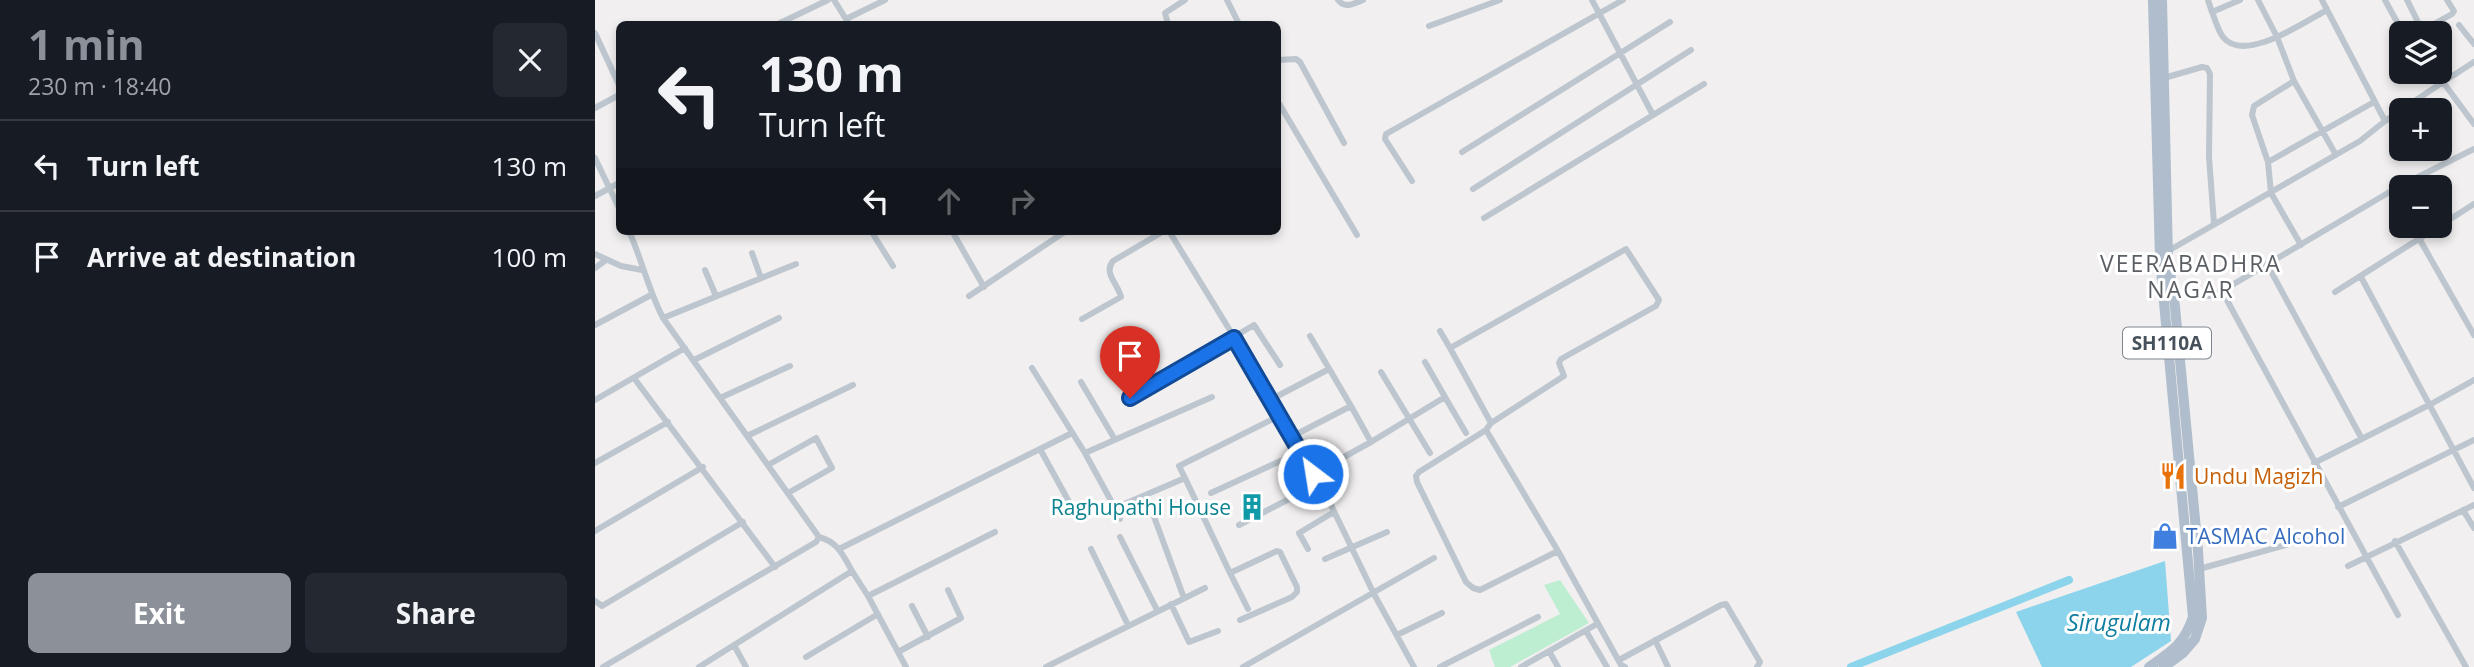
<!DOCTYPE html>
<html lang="en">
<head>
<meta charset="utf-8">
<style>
	body { margin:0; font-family:"Open Sans",sans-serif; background:#242831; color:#f1f3f6; height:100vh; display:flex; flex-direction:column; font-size:26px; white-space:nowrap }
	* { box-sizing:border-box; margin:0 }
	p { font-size:23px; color:#9ea1a6 }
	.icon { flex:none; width:38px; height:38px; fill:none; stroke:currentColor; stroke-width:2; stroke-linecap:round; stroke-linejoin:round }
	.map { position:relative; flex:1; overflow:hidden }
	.panel { display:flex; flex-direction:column; background:#171b24; width:595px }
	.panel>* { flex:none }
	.hud { position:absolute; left:21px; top:21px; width:665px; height:214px; border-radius:10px; box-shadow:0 4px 10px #0003; background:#171b24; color:#f1f3f6; overflow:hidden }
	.tools { position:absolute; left:1794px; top:21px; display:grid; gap:14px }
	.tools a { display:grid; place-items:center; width:63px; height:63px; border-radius:10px; background:#171b24; box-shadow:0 4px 10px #0003; font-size:35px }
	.pin { position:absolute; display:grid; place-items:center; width:60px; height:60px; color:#fff; margin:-72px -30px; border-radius:50% 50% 50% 0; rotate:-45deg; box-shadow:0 0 7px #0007 }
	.pin .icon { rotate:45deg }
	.me { position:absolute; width:77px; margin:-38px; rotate:329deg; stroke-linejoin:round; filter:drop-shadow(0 0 5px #0008) }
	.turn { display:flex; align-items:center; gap:24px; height:147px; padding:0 28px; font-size:32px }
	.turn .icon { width:91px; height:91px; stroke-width:2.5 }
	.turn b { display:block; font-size:49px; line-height:60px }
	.lanes { display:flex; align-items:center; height:66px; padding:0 28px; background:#0003; justify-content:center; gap:35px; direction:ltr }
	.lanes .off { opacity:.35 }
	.round { display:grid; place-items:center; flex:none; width:74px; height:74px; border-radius:10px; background:#242831 }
	.summary { display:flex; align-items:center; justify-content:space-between; height:119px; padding:0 28px }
	h1 { font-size:42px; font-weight:700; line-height:52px; color:#8c9099 }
	.primary-button { display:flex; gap:14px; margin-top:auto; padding:14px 28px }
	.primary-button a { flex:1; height:80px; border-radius:10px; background:#8c9099; color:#fff; font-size:28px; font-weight:700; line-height:80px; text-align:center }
	.primary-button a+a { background:#242831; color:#f1f3f6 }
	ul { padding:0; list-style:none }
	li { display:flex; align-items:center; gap:21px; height:91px; padding:0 28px; border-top:2px solid #363941 }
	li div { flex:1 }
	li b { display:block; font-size:26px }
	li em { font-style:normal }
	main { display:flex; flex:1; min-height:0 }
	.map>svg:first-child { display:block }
	.green { fill:#beeed2 }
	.water { fill:#8bd4eb }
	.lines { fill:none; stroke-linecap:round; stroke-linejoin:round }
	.canal { stroke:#8bd4eb; stroke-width:8 }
	.minor { stroke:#bdc6ce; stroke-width:6 }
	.primary { stroke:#afbdcd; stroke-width:10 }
	.route-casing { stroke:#114b97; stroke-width:18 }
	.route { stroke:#1a73e8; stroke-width:12 }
	.labels { text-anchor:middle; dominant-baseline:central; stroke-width:6; stroke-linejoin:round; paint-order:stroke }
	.shield { fill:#fff; stroke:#7e858d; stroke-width:2 }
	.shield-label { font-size:19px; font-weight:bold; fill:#47515c }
	.food-label { font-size:21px; fill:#c56008; stroke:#fff; text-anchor:start }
	.culture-label { font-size:21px; fill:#0d838f; stroke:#fff; text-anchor:end }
	.shop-label { font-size:21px; fill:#366cbe; stroke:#fff; text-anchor:start }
	.neighbourhood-label { font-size:23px; letter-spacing:2px; fill:#5b5f64; stroke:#fff }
	.water-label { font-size:23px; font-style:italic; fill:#0e7da0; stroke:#fff }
</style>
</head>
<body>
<main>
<section class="panel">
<div class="summary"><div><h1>1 min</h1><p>230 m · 18:40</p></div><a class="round"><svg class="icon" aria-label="close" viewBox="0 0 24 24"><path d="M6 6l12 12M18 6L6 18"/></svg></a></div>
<ul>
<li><svg class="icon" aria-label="left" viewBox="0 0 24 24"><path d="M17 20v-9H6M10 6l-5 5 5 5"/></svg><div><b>Turn left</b></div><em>130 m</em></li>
<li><svg class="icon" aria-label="arrive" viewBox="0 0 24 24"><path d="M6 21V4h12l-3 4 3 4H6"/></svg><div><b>Arrive at destination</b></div><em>100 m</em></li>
</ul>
<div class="primary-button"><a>Exit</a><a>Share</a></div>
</section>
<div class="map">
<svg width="1879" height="667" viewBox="0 0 1879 667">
	<rect width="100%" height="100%" fill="#f1efef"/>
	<path class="green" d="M965 580 994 623 915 667H900L894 650 965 614 949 585Z"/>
	<path class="water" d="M1570 561 1576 641 1536 667H1447L1421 612Z"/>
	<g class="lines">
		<path class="canal" d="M1256 667 1474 580"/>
		<path class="minor" d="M239 0 254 24
			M632 0 644 24
			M743 0C750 9 758 4 768 0
			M997 0 1058 115
			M1613 0 1617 12 1645 0
			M1663 0 1682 37 1699 81 1659 106 1657 115 1673 162 1676 193 1706 245
			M1727 0 1790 121
			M1790 0 1808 33
			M1812 0 1824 24 1830 29 1857 14 1859 11 1852 0
			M1617 12C1620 19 1623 31 1628 37 1649 64 1709 22 1732 10
			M251 19 290 0
			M183 24 233 0
			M573 24 570 13 590 0
			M1864 25 1879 44
			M834 26 905 0
			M0 33 24 85
			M682 60 701 59 705 62 749 143
			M1569 78 1607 67 1612 68 1615 74 1614 157 1619 224
			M1699 81 1741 155
			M1848 82 1879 62
			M682 100 762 235
			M0 108 24 95
			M867 152 1075 22
			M0 158 24 208
			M1673 162 1779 102
			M817 181 790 139 791 134 1028 0
			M878 189 1096 50
			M0 196 24 183
			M889 218 1109 84
			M34 231C47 260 53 289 68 318L224 537C243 542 248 555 257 571L104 667
			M276 231 298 266
			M357 231 389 287
			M574 231 639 337 736 505 779 594 819 667
			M214 232 216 231
			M1825 240 1879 335
			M1573 251 1765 141 1790 121 1848 82 1879 124
			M157 253 166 278
			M0 254 26 266 47 270
			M1672 264 1767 439
			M0 268 11 260
			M110 270 121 296
			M1766 277 1879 488
			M1627 291 1803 615
			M1740 292 1879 204
			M374 296 471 231
			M1614 296 1627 291 1803 187 1879 149
			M68 318 201 264
			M487 319 526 297C523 284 508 273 518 261L569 231
			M0 325 56 295
			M845 331 855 348
			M715 336 756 406
			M99 360 184 318
			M437 368 490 453 520 508 590 478 635 573 682 551 685 552 702 587V592L697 597 645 620
			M786 372 835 453
			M39 378 180 567
			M486 382 519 438
			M850 397 871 433
			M125 398 195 366
			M535 398 659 325 685 365
			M0 400 90 348
			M675 400 734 369
			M891 430 963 551 885 590 878 588 871 582 822 482 821 476 824 472 891 430 896 423 855 348 1031 249 1064 300 1061 306 966 359 964 363 969 376 896 423
			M152 436 258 385
			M696 437 756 406 776 442
			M445 449 484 520
			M490 453 617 397
			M0 463 73 422
			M1719 463 1836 404 1879 380
			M173 465 221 438 237 468 193 493
			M718 474 776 442 850 397 830 362
			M590 478 584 466 684 416
			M616 493 705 452
			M1743 507 1879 440
			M520 508 525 519
			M1868 510 1879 528
			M558 514 589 598
			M644 525 723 484
			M0 531 108 467
			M525 537 562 610
			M1800 541 1871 667
			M244 549 477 433
			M496 549 533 625
			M713 549 704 533 739 512
			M963 551 1026 665 1030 667
			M730 559 792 532
			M1753 566 1879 505
			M1604 569 1716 538
			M257 571 273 596 400 532
			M635 573 653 609
			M273 596 311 667
			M0 601 7 606 148 522
			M576 604 594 642 623 631
			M317 606 333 637
			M991 631 1012 667
			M802 635 847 613
			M1060 640 1073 667
			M139 645 151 667
			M954 651 963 667
			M303 652 366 618 353 590
			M211 657 283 614
			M1024 660 1126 605 1131 604 1165 662 1162 667
			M8 667 221 542 224 537
			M451 667 610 588
			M648 667 839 558
			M845 667 943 617
			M926 667 1002 624"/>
		<path class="primary" d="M1567 0 1573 258 1580 307 1603 551 1607 618 1600 639 1588 653 1569 667
			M1554 667C1577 651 1589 644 1598 617L1565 259 1558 0"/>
	</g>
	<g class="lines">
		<defs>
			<path id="route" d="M535 398 639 338 718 474"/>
		</defs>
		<use href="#route" class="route-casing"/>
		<use href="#route" class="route"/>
	</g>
	<defs>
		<symbol id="restaurant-bare" viewBox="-9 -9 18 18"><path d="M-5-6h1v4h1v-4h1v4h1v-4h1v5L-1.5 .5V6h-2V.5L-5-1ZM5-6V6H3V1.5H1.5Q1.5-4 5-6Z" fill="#e8710a" stroke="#fff" stroke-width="2.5" paint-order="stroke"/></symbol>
		<symbol id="building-bare" viewBox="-9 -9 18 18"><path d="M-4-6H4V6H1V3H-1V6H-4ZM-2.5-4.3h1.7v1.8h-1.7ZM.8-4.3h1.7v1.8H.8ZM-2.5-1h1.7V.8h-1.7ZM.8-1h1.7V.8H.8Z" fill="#0f9aa8" stroke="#fff" stroke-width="2.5" paint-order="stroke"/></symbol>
		<symbol id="shop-bare" viewBox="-9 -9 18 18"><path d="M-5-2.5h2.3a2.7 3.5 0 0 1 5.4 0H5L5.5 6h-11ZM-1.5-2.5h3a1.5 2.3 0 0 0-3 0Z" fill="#3f7fe0" stroke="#fff" stroke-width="2.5" paint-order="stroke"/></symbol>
	</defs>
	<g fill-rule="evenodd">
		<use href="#restaurant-bare" x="1559" y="457" width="38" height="38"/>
		<use href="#building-bare" x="638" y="488" width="38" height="38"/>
		<use href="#shop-bare" x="1551" y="517" width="38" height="38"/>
	</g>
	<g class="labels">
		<rect class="shield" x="1528" y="327.5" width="88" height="31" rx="5"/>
		<g class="shield-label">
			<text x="1572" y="343">SH110A</text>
		</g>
		<g class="food-label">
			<text x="1599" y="476">Undu Magizh</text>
		</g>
		<g class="culture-label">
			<text x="636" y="507">Raghupathi House</text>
		</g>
		<g class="shop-label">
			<text x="1591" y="536">TASMAC Alcohol</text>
		</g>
		<g class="neighbourhood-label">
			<text x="1596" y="263">VEERABADHRA<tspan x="1596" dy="26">NAGAR</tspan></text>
		</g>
		<g class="water-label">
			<text x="1524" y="622">Sirugulam</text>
		</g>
	</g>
</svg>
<div class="tools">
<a><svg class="icon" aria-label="layers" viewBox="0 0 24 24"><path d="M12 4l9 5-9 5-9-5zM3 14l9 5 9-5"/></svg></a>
<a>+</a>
<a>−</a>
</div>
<div class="pin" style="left:535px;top:398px;background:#d93025"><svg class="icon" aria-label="arrive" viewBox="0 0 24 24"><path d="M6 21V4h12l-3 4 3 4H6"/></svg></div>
<svg class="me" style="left:718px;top:474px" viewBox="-20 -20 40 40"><circle r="17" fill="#1a73e8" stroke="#fff" stroke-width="3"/><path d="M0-11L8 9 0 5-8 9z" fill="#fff"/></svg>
<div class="hud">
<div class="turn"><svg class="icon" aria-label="left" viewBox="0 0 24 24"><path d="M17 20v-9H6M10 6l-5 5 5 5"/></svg><div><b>130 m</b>Turn left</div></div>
<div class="lanes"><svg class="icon" aria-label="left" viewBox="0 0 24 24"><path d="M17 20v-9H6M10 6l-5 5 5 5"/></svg><svg class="icon off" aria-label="ahead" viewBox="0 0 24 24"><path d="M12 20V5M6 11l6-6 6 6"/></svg><svg class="icon off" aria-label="right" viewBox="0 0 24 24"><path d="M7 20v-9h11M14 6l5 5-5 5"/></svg></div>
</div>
</div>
</main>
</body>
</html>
